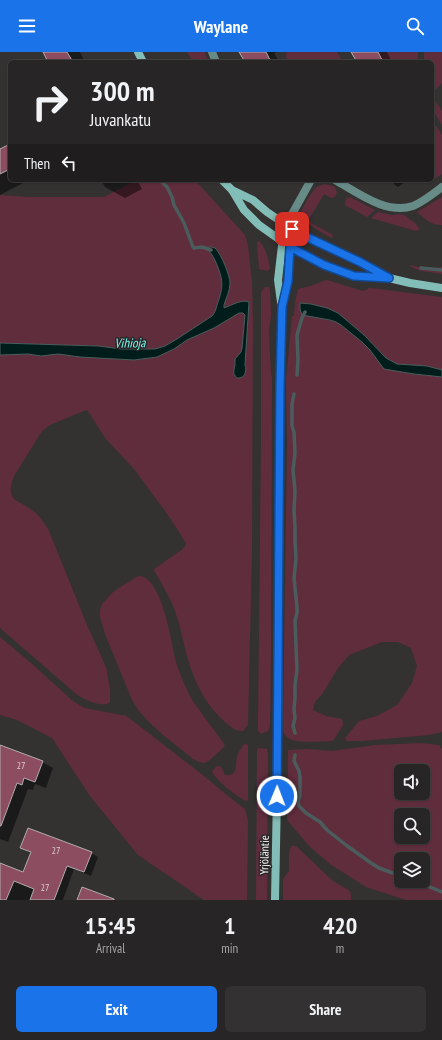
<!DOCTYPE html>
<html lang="en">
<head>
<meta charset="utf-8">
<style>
	body { margin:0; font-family:"PT Sans Narrow",sans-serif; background:#333132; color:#f1f3f6; height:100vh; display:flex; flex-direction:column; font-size:15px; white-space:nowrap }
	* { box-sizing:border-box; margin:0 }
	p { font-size:13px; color:#a4a5a7 }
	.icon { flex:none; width:22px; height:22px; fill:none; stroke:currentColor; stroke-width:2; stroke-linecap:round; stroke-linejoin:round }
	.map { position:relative; height:848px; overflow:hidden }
	.sheet { display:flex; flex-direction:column; background:#272525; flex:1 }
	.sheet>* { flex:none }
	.guide { position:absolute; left:8px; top:8px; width:426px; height:122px; border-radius:6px; box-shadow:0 1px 3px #0004,0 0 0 1px #434242; background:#272525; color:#f1f3f6; overflow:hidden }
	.controls { position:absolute; left:394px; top:712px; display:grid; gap:8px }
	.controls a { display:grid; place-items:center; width:36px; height:36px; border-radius:6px; background:#272525; box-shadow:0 1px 3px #0004,0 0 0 1px #434242; font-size:20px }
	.pin { position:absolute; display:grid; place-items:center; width:34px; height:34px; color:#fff; margin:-17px; border-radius:8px; box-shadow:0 2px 6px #0006 }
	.me { position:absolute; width:44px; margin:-22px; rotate:1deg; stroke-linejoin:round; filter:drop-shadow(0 0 3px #0008) }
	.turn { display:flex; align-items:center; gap:14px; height:84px; padding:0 16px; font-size:18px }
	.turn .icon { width:52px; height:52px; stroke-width:2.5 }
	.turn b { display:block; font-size:28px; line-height:34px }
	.then { display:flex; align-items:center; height:38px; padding:0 16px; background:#0003; gap:8px; font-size:15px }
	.eta { display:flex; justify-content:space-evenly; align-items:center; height:68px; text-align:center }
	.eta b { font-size:24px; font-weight:800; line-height:28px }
	.button { display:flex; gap:8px; margin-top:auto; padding:8px 16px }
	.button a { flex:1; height:46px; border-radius:6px; background:#1a73e8; color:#fff; font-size:16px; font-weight:800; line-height:46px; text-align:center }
	.button a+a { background:#333132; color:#f1f3f6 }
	header { display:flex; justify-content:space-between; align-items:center; height:52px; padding:0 16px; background:#1a73e8; color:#fff; font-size:18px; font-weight:800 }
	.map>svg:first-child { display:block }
	.green { fill:#602d3d; fill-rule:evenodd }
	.water { fill:#011d1b; stroke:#4a5d5c }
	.shadow { fill:#0007 }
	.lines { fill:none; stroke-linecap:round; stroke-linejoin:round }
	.stream { stroke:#4a5d5c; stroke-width:3.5 }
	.building { fill:#8d4d61; stroke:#b1adae }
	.minor { stroke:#678b87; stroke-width:8 }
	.secondary { stroke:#83bdb7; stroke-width:8 }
	.route-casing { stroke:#114b97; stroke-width:10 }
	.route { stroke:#1a73e8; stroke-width:7 }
	.labels { text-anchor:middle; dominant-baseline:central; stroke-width:3; stroke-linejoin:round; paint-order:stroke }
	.number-label { font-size:10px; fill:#dacace }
	.street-label { font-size:12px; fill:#f4f3f3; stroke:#2a2728 }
	.water-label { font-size:13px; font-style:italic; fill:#72f8ed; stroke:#2a2728 }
</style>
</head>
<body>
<header><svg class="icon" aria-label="menu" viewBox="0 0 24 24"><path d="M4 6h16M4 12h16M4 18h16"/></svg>Waylane<svg class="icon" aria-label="search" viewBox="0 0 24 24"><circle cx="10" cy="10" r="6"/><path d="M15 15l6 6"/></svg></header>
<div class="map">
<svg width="442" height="848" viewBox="0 0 442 848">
	<rect width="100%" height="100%" fill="#343131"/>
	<path class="green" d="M187 0H205L208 10H193Z
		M287 0H337L343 10H287L286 2Z
		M379 0H418V10H384Z
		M424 0H442V31L432 41 434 47 442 59V73L432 57V10H424Z
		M432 68 442 83V122L433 128 432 126Z
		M136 128H195L245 183 248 193 252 231 253 269 252 501 248 673 243 679C235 679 231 675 225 670 205 653 194 629 187 604 183 590 181 576 176 562 171 546 162 533 154 518V517L183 497 185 494 186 491 168 463 134 417 105 386 88 359 86 358 50 373 42 379 14 424C4 450 18 447 33 459 40 464 45 472 49 479L87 573 106 615 110 636V651C99 655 84 648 75 641L0 576V303L28 302 41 304 58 302 80 305 134 308 157 305 174 297 187 288 214 276 239 261H243L245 263 242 296 241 300 235 307V313L234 316 246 319 245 313 249 250C241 247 232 253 225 256 223 250 228 244 229 237 232 222 222 208 214 196H207V197C211 200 212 204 214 207 223 224 224 235 217 253 216 257 215 261 212 264L177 287 165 294 155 297H122L98 294 0 291V143L28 145H104Z
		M324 132 334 134 337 140 335 145 331 146 324 142 309 167 311 171 333 183 332 186C320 180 309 173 299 163L307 148 315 136Z
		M350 145 375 158 367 165 345 153 346 147Z
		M442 145V173C432 174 424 166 417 160Z
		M378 160 392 163 400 162 404 163 415 171 420 177 416 179 371 166Z
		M259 189C266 196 268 206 270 216L268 219 259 217 257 190Z
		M409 213 431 217 442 215V222C432 220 416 220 409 213Z
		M327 228 363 239 366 238 368 236H371L442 245V318L427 314 397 312 386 306 364 283 338 261 327 256 302 251 300 252 302 264 308 263 335 270 341 273 362 290 370 298 384 317 414 322 442 325V680L429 683 361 689H347L345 686 359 669 377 664 397 653 412 631 417 614 411 596 398 590H382L349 603 338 616 323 641 315 650 313 658 326 664 342 667 343 673 333 689C322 689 292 693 286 684 284 682 284 680 283 678L287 392 286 328 292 264H294L295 250 298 237 314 233 323 229Z
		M265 235H269L270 238 271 263 269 280 271 322 272 326 271 600 270 674 268 679 261 682 258 679V672L261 390V240Z
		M138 524C162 522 172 594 176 610 179 620 189 644 195 652 202 662 209 672 217 682 219 685 222 688 224 692L225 694 210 708 205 711 199 710 193 707 162 682 148 669 139 659 132 648 105 582 100 565V558L102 552 114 539Z
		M0 585 31 611 73 649 81 654 85 656 126 664 133 669 199 720 233 748 245 757 248 769 247 848H204L138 803 90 744 52 686 17 668 0 663Z
		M420 691 439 693 442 697V848H406L366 835 330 812 310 795 287 768 288 698 307 697 332 699 376 693ZM401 719H423V741H401ZM401 763H423V785H401ZM401 807H423V829H401Z
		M244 692H246L248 693V748L246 749C235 743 217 730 212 719L217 714 221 715 225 723H231C238 719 235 712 237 705 238 700 241 696 244 692Z
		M258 696 267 697 268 703 267 848H256L257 698Z
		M292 794H296L333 829 350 839 351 844V848H283V827L289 819V804L290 797Z"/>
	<path class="water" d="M209 195C211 195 212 195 215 196 221 201 230 224 230 231 230 239 226 246 224 253V256C232 253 242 247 249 250L245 313C247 319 245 327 237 326 232 321 234 319 235 313 235 311 235 309 235 307L241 300 242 296 245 263 243 261H239L214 276 187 288 174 297 157 305 134 308 80 305 58 302 41 304 28 302 0 303V291L98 294 122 297H155L165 294 177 287 212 264C215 261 216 257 217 253 223 236 224 230 217 213 215 208 212 201 207 197Z
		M300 251 311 252 327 256 338 261 364 283 386 306 397 312 427 314 442 318V325L414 322 384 317 370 298 362 290 341 273 336 270 330 268 302 263 300 257Z"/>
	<path class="shadow" d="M44 0H80L85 10H49Z
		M240 0H277L274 1 279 10H246Z
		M352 0H387L392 10H358Z
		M10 93V128H29L0 143V98Z
		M101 128H137L142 137 125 146 105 135Z
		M391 128H408L398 135 395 133Z
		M0 694 42 710 53 716 46 736 35 732 33 738 28 737 8 790 0 787Z
		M21 795 91 801 98 805 91 824 74 817 63 848H0V812L24 822 31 801Z"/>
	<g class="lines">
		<path class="stream" d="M160 128 167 135 172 145 174 153 184 171 193 195 194 196 202 195 211 198
			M421 216 442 218
			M297 323 298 308 297 283 302 266 305 260
			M294 342 292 352V374L294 380 295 401 293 418 295 439 294 458 295 476V489L296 507 294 526 297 555V561L295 569 297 618 295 633V646L294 657 295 666 293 674 295 681
			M295 703 294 709 299 719 300 725V743L298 750 299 754 306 761 320 770 327 778 346 793 371 811 379 816 401 824
			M415 829 442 840"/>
	</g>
	<path class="building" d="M43 0H67L73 10H48Z
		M239 0H266L271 10H245Z
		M351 0H378L383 10H357Z
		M10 92V117L0 122V97Z
		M0 693 43 709 35 730 24 726 22 733 17 731 1 774H0Z
		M28 776 92 800 84 820 67 814 54 848H30L34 837 14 829 6 848H0V811L23 820 31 800 20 796Z
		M82 835 114 847V848H77Z"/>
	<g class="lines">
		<path class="minor" d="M212 0 216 10
			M335 128C357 140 386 163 413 154 423 150 433 142 442 135
			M286 173 311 128"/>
		<path class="secondary" d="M138 0 143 10
			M222 128 232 138 244 158 259 173 290 195 324 213 354 224 389 226 410 231 442 236
			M232 138 253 148 267 160 300 182 360 210 387 225
			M281 250 278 228 283 185
			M275 848 278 689 280 334 282 255 288 229 290 195 286 173"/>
	</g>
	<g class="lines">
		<defs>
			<path id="route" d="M277 744 280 334 282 255 288 229 290 195 324 213 354 224 389 226 360 210 311 187 292 177"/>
		</defs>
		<use href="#route" class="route-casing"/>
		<use href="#route" class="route"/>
	</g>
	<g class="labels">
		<g class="number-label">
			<text x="21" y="713">27</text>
			<text x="56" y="798">27</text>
			<text x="45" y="835">27</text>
		</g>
		<g class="street-label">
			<text transform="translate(264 803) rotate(-89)">Yrjöläntie</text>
		</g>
		<g class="water-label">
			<text transform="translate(130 291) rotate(-1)">Vihioja</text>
		</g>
	</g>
</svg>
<div class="controls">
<a><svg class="icon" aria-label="sound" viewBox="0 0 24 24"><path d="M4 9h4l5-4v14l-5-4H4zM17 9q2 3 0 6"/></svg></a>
<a><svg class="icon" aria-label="search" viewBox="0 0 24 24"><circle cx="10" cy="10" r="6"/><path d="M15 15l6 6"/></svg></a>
<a><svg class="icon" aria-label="layers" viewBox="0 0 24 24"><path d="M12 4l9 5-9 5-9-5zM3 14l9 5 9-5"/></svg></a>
</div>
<div class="pin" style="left:292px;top:177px;background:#d93025"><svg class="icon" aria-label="arrive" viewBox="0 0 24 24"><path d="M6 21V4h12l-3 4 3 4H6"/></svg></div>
<svg class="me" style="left:277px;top:744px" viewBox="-20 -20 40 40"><circle r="17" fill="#1a73e8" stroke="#fff" stroke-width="3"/><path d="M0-11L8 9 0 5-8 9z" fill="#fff"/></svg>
<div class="guide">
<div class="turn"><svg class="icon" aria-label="right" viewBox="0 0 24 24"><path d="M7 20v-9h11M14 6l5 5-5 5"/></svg><div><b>300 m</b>Juvankatu</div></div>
<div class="then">Then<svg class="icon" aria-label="left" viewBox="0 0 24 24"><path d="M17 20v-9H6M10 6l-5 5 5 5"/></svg></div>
</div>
</div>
<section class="sheet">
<div class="eta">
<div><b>15:45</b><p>Arrival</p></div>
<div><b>1</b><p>min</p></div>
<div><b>420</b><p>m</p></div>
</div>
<div class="button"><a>Exit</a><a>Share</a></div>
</section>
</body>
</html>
